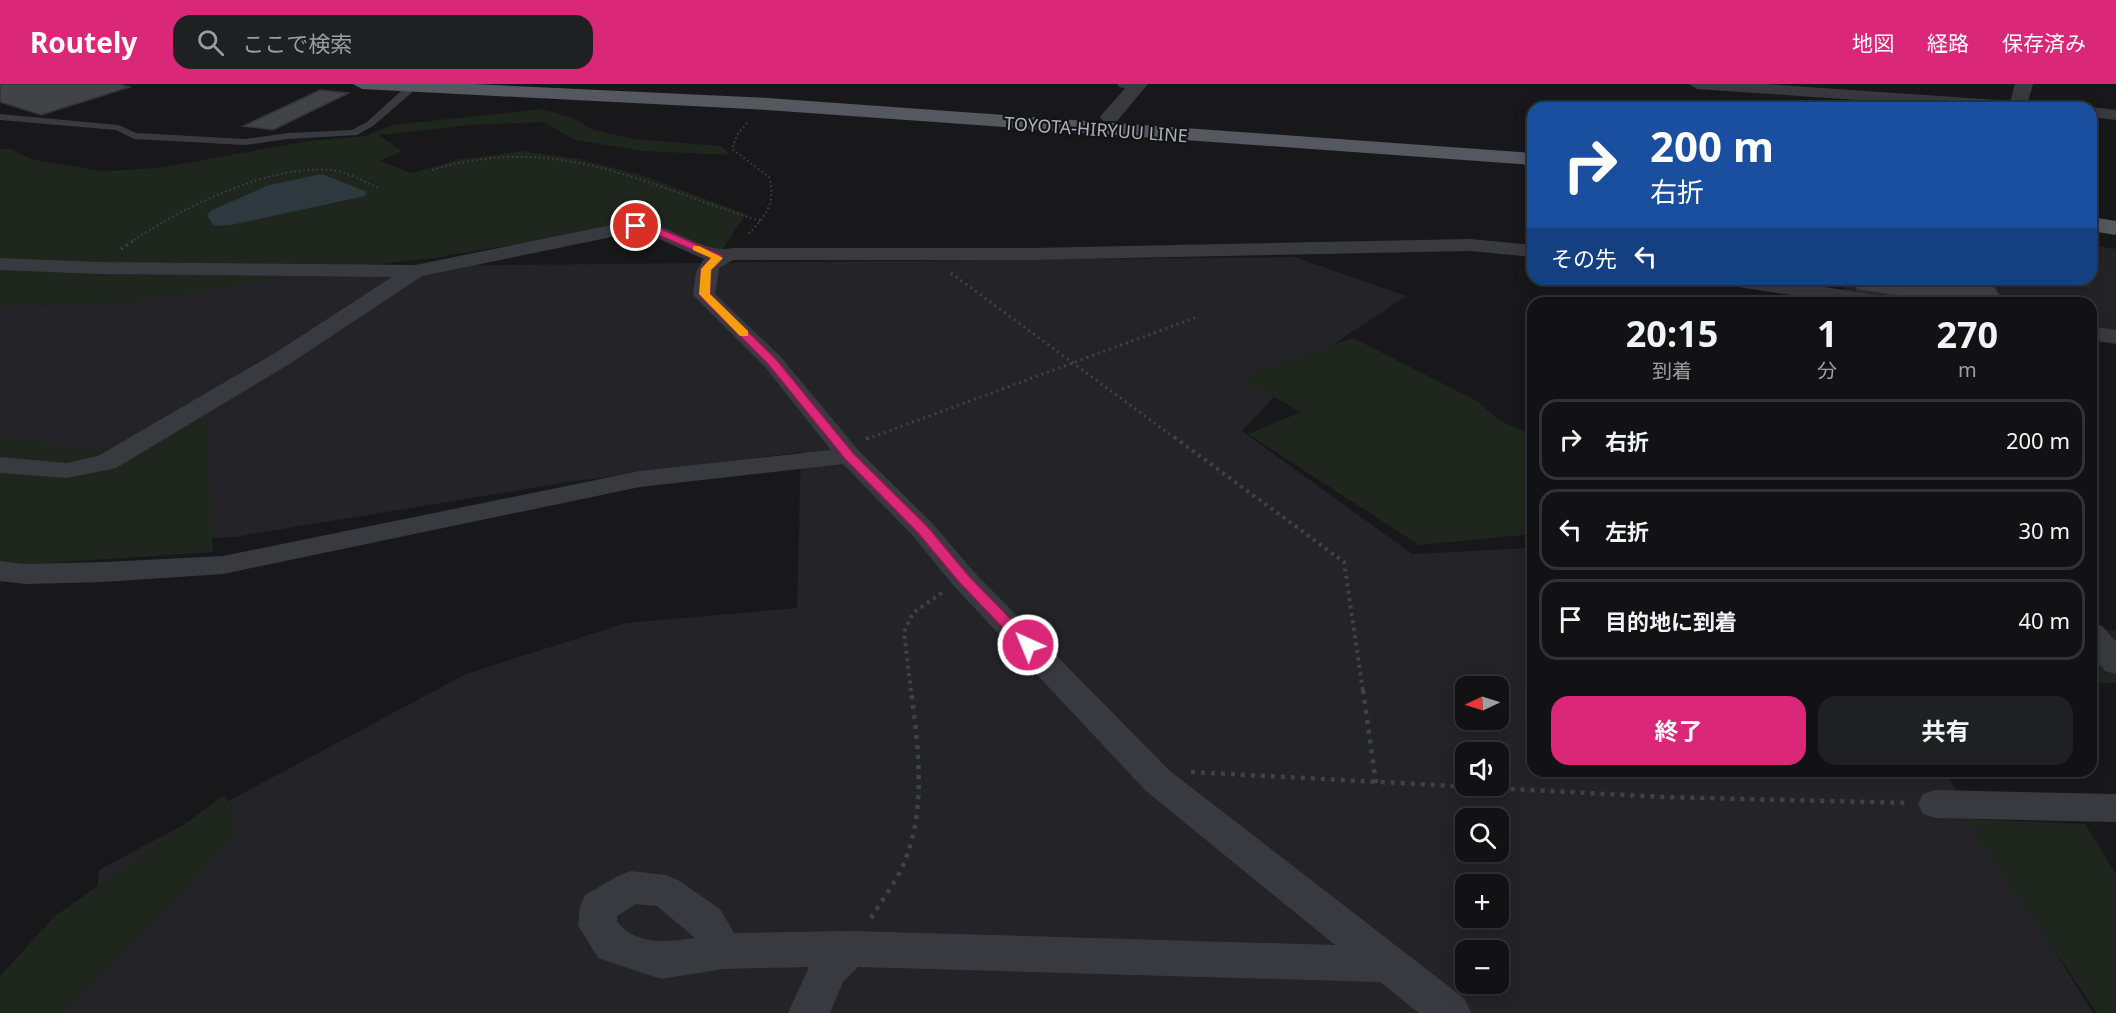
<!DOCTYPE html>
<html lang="ja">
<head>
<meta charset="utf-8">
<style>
	body { margin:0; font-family:"Noto Sans","Noto Sans JP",sans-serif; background:#1f2022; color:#f1f3f6; height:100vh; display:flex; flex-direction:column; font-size:22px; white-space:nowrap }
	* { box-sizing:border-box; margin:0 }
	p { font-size:20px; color:#9c9ea0 }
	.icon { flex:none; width:33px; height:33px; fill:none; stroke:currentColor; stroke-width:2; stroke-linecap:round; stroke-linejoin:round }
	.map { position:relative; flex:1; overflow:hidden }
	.panel { position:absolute; left:1527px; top:213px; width:570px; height:480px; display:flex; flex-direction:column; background:#121214; border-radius:18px; box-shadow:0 3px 15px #0003,0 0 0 2px #313234 }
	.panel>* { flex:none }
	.banner { position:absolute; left:1527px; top:18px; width:570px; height:183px; border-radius:18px; box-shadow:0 3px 15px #0003,0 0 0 2px #313234; background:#1a4fa0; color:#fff; overflow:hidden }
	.needle { width:39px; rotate:266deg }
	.fabs { position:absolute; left:1455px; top:592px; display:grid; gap:12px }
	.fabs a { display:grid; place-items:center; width:54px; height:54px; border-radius:12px; background:#121214; box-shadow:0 3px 15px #0003,0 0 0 2px #313234; font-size:30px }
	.pin { position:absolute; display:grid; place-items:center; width:51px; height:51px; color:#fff; margin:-26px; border:3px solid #fff; border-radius:50%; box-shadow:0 2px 6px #0007 }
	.me { position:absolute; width:66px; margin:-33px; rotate:316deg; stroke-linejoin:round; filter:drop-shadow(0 0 4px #0008) }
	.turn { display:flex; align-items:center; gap:21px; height:126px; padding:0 24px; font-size:27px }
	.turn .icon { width:78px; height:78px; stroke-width:2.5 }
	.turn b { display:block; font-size:42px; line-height:51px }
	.then { display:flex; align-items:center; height:57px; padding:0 24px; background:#0003; gap:12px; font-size:22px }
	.eta { display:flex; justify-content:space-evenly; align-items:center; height:102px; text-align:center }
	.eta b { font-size:36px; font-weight:700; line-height:42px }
	.primary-button { display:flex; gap:12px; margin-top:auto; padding:12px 24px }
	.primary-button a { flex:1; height:69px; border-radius:18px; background:#db2777; color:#fff; font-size:24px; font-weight:700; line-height:69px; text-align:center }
	.primary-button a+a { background:#1f2022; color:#f1f3f6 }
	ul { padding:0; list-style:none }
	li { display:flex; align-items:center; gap:18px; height:81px; margin:0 12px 9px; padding:0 12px; border:3px solid #313234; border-radius:18px }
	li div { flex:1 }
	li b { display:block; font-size:22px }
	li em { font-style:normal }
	header { display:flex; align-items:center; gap:36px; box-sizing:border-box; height:84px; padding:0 30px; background:#db2777; color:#fff }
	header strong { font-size:28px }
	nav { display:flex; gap:33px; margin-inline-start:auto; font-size:21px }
	.search { width:420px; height:54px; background:#1f2022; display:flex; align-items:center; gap:15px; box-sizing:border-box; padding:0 21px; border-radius:18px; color:#9c9ea0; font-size:22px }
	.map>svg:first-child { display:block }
	.built { fill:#242428; fill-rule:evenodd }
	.green { fill:#1e261e }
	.water { fill:#2d393f }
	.building { fill:#424347; stroke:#323237; stroke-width:1.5 }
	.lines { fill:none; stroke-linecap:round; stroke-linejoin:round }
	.path-far3 { stroke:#3f4247; stroke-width:2; stroke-dasharray:1.5 3; stroke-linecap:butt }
	.path-far2 { stroke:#3f4247; stroke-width:3; stroke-dasharray:2 4; stroke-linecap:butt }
	.path-far1 { stroke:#3f4247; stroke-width:4; stroke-dasharray:3 4.5; stroke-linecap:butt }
	.path { stroke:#3f4247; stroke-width:4.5; stroke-dasharray:4 6; stroke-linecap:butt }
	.service { fill:#393a40; fill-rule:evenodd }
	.minor { fill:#393a40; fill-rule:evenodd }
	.tertiary { fill:#393a40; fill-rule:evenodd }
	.primary { fill:#55585f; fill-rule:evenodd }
	.route { fill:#db2777; stroke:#8e194d; stroke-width:1.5 }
	.slow { fill:#f59e0b }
	.labels { text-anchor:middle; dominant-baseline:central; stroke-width:4.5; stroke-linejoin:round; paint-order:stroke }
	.far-street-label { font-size:18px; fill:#aab0bb; stroke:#131315 }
</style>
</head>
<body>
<header>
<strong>Routely</strong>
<div class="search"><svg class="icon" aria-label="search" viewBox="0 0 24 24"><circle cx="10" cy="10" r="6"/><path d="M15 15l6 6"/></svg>ここで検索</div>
<nav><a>地図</a><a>経路</a><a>保存済み</a></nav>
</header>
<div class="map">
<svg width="2116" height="929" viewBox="0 0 2116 929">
	<rect width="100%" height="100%" fill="#18181a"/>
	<path class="built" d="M2091 161 2116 165V249L2091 246V219H1906L1850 211 1844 208 1842 195H2091Z
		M1295 173 1406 212 1308 277 1242 347 1412 470 1533 464V687H1944L2093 929H32L96 819 99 786 466 590 626 539 797 524 801 368 562 399 235 453 0 461V186ZM1466 603H1498V636H1466ZM1466 669H1498V702H1466ZM1466 735H1498V768H1466ZM1466 801H1498V834H1466ZM1466 867H1498V900H1466Z"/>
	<path class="green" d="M542 25 576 35 591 45 634 55 721 62 731 71 643 67 575 56 544 38 471 41 379 51 402 67 379 77 412 89 456 76 522 67 578 75 641 91 746 130 719 170 655 140H637L433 174 345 184 127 219 0 222V65H11L30 75 102 87 158 84 309 57 366 52 392 41Z
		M1353 254 1477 317 1499 336 1533 352V450L1419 461 1248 350 1301 328 1239 293Z
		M207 331 213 468 35 480 0 500V352L98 366Z
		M2091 544 2116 547V599H2091Z
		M225 711 239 749 64 929H0V892L54 833Z
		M1966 735 2085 740 2116 790V929H2097Z"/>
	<path class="water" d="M322 90 367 108 365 112 231 141 214 142 207 131 212 126 269 101Z"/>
	<path class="building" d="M0 0H119L130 3 41 31 0 18Z
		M320 6 349 9 273 46 243 42Z
		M1853 195H1946L1994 202 2004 219H1951L1857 206Z"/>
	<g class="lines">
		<path class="path-far3" d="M747 39 737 51 732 65 769 93C777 118 765 134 747 151
			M432 86C561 48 642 101 761 137
			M134 156C184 123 270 80 332 86 348 88 364 98 379 104"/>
		<path class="path-far2" d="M121 165 136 155
			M951 189 1176 355
			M867 355 1197 233"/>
		<path class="path-far1" d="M1174 353 1344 478 1363 607
			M866 355 871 353
			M911 607 904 548 913 529 943 508"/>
		<path class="path" d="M1363 606 1376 699
			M1191 688 1663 713 1908 719
			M871 834C882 816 896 798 904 779 927 725 918 662 911 606"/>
		<path class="service" d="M412 2 416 4 415 6 373 42 357 51 288 55 245 61 134 55 116 46 0 36V30L118 41 136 49 245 55 288 49 352 46 367 38 401 7Z"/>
		<path class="minor" d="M1117 0H1143L1145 2 1137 7 1119 3Z
			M1689 0H1765L2040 19 2048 24H1971L1697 5Z
			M2091 23 2116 26V36L2091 33V24H2087Z
			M636 136C668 139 704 171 732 164H1031L1470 155 1533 161V173L1470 167 1031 176H733L719 184 715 210 780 272 858 366 933 440 973 487 1170 687 1465 915 1471 929H1419L1380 898 858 883 843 898 830 929H788L809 883 723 885 661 895 598 874 578 841 580 823 585 811 618 792 631 787 665 791 678 796 720 825 734 849 850 847 1335 861 1146 707 953 501 913 452 843 380 640 403 223 490 104 498 25 500 0 497V477L25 480 104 478 223 472 640 387 831 366 764 282 693 211 696 188 704 175 645 149 636 148 422 192 291 279 116 384 67 394 0 389V373L67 379 98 372 275 269 392 193 99 190 0 186V174L99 178 415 181ZM636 820 657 822 695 854C667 858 635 862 617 837V832Z
			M1714 195H1768L1887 212 1895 214 1898 219H1843L1725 201 1718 199Z
			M2091 242 2116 246V260L2091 256Z
			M2091 539 2102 542 2116 558V590L2105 587 2091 571Z
			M1936 706 2116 710V738L1936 734 1923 730 1918 720 1923 710Z"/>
		<path class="tertiary" d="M1129 0H1148L1117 37H1103L1100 33 1103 29Z
			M2015 0H2033L2026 24 2009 22Z"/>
		<path class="primary" d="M353 0H473L767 14 1533 69V81L767 26 362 5Z
			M2091 133 2116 137V151L2091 147Z"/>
	</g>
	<path class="route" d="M636 139 652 141 721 171V176L711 186 710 210 776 275 854 370 928 443 968 491 1033 558 1036 561 1033 565H1023L958 497 918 449 845 375 768 280 701 213V185L711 174 647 146 633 144V140Z"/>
	<path class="slow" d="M693 162H699L723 174 711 186 710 210 748 247V252H740L699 210 701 185 711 174 693 166Z"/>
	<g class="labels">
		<g class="far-street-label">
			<text transform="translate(1096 45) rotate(4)">TOYOTA-HIRYUU LINE</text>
		</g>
	</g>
</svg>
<div class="fabs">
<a><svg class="needle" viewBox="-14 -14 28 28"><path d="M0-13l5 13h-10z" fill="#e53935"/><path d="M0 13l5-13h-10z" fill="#9c9ea0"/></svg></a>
<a><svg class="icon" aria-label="sound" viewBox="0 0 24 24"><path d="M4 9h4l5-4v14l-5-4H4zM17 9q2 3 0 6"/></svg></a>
<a><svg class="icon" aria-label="search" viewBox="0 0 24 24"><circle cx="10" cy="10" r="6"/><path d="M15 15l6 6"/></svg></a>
<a>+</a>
<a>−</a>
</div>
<div class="pin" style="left:636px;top:142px;background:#d93025"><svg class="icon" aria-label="arrive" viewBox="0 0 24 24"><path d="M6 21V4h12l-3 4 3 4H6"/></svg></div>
<svg class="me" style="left:1028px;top:561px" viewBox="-20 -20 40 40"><circle r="17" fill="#db2777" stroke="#fff" stroke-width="3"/><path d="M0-11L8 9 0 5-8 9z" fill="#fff"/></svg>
<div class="banner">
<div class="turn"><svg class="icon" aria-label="right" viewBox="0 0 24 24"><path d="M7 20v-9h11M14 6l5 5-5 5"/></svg><div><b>200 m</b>右折</div></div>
<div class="then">その先<svg class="icon" aria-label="left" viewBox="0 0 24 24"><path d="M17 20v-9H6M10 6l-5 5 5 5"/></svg></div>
</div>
<section class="panel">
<div class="eta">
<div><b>20:15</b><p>到着</p></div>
<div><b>1</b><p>分</p></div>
<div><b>270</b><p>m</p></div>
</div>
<ul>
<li><svg class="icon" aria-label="right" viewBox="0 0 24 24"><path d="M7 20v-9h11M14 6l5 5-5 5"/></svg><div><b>右折</b></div><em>200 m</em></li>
<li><svg class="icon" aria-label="left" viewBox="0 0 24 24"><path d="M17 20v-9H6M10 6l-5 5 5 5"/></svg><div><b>左折</b></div><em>30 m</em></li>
<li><svg class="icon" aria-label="arrive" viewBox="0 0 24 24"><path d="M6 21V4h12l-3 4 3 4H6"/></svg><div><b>目的地に到着</b></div><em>40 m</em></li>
</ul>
<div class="primary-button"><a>終了</a><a>共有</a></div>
</section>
</div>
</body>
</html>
